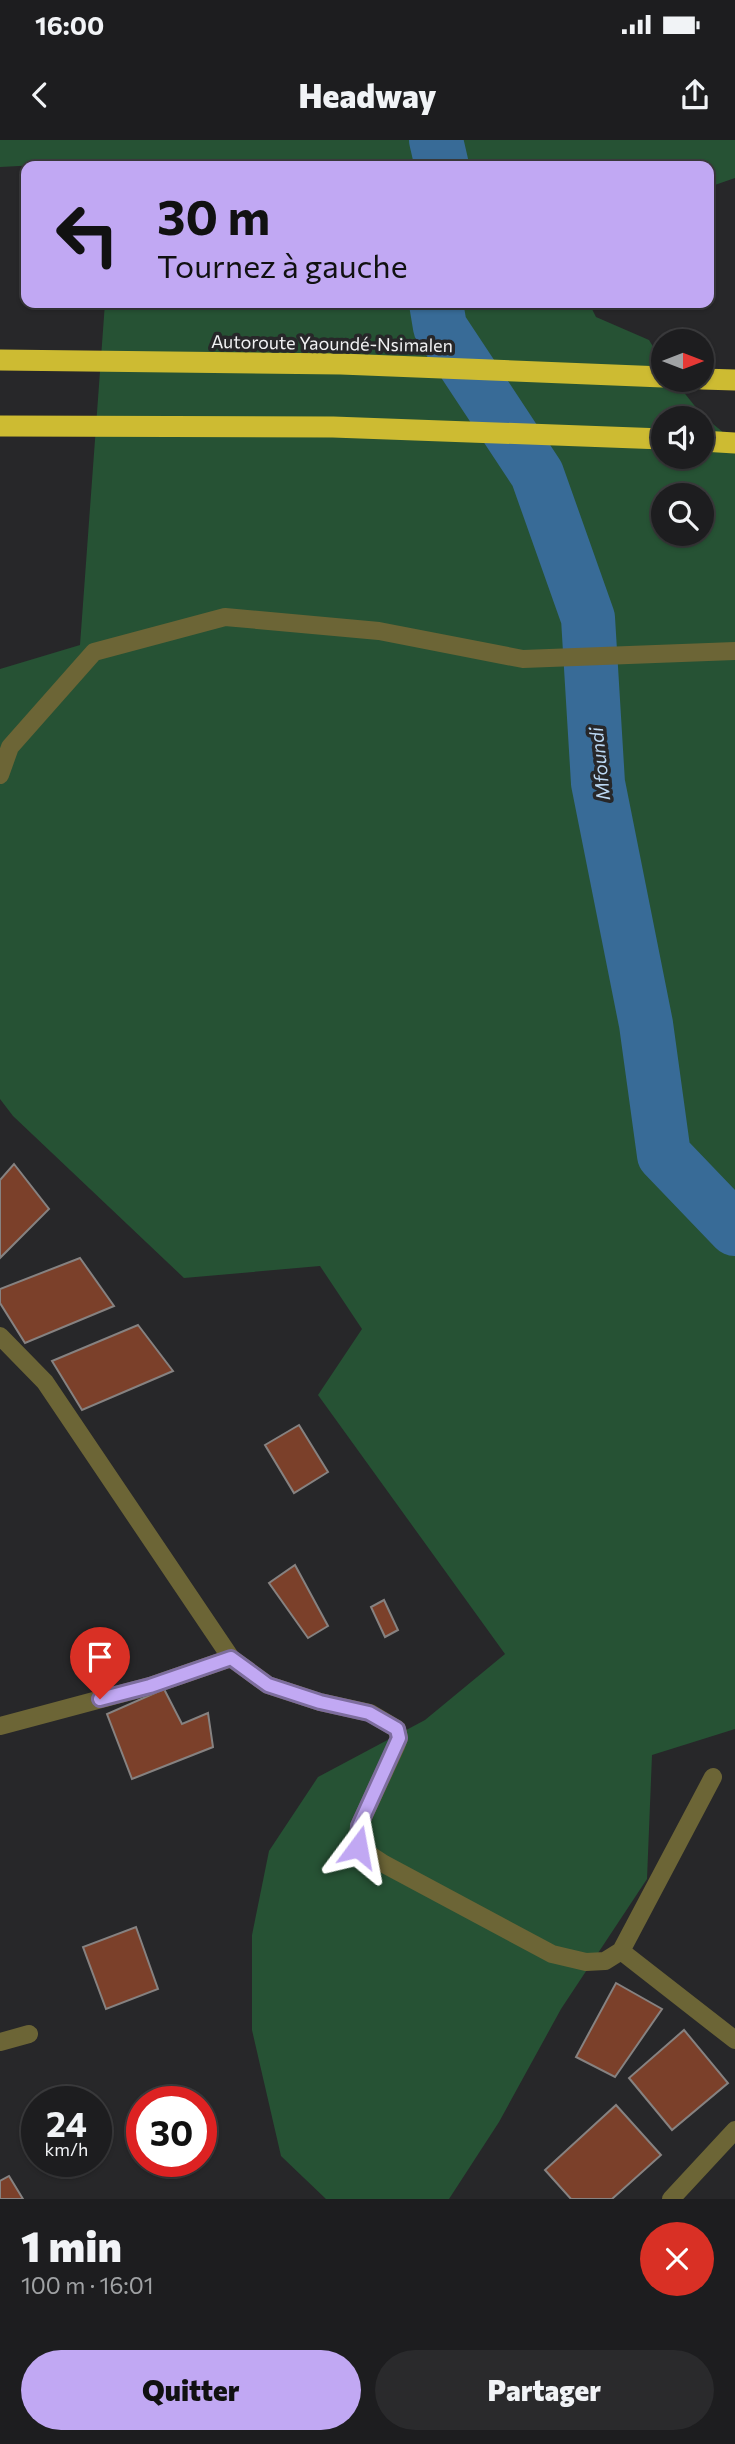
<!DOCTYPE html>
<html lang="fr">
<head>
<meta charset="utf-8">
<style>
	body { margin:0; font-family:Commissioner,sans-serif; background:#2a2a2c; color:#f1f3f6; height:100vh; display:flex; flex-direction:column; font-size:26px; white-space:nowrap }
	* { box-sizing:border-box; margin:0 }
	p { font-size:23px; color:#a0a2a4 }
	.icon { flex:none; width:38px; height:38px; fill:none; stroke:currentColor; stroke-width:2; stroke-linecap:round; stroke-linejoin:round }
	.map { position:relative; height:2059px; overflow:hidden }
	.drawer { display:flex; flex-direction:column; background:#1d1d1f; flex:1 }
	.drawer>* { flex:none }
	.top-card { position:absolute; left:21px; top:21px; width:693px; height:147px; border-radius:14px; box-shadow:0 2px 5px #0004,0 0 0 2px #3b3b3d; background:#c1a8f3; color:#111; overflow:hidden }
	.needle { width:46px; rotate:90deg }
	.fabs { position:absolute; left:651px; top:189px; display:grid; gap:14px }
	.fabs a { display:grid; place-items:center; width:63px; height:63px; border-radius:50%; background:#1d1d1f; box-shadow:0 2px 5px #0004,0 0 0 2px #3b3b3d; font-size:35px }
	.speed { position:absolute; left:21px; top:1946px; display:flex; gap:14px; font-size:35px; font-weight:700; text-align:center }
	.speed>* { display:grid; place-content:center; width:91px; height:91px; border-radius:50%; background:#1d1d1f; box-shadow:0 2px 5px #0004,0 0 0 2px #3b3b3d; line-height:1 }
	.speed small { font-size:18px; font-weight:400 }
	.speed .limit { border:10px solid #d22; background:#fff; color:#111 }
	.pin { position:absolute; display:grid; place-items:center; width:60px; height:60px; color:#fff; margin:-72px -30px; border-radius:50% 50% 50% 0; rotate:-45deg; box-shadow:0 0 7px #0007 }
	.pin .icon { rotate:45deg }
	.me { position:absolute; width:77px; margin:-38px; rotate:13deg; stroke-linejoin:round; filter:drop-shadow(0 0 5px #0008) }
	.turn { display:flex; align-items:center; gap:24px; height:147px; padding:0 21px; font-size:32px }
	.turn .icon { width:91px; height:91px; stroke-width:2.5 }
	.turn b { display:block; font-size:49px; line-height:60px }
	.round { display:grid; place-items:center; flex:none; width:74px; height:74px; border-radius:37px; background:#2a2a2c }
	.headline { display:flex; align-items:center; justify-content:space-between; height:119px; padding:0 21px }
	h1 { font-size:42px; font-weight:800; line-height:52px }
	.button { display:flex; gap:14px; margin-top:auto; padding:14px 21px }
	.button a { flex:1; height:80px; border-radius:42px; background:#c1a8f3; color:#111; font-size:28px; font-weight:800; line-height:80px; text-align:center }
	.button a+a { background:#2a2a2c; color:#f1f3f6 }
	.status { display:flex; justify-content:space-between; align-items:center; height:49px; padding:0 35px; background:#1d1d1f; direction:ltr }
	.status svg { height:19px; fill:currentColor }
	header { display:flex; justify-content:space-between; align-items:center; height:91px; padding:0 21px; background:#1d1d1f; font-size:32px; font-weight:800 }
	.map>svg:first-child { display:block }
	.green { fill:#265234; fill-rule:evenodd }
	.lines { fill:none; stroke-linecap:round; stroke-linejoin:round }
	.river { stroke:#386b97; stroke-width:54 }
	.building { fill:#7b402a; stroke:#868281; stroke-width:2 }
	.minor { stroke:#6c6536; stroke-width:18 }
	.highway { stroke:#cdbb32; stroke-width:21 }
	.route-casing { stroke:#7d6d9e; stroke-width:18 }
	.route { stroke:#c1a8f3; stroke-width:12 }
	.labels { text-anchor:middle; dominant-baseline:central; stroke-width:7; stroke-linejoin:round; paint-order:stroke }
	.street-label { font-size:18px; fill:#f1f1f3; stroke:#272729 }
	.water-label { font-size:19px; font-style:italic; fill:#bdd9f4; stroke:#272729 }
</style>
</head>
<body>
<div class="status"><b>16:00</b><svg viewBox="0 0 49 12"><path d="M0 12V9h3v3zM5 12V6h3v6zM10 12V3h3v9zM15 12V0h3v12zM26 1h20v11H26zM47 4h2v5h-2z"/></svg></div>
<header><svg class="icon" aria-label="back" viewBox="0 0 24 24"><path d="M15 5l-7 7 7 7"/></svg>Headway<svg class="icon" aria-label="share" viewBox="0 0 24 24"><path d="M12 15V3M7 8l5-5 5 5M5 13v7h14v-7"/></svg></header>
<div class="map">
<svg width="735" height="2059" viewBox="0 0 735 2059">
	<rect width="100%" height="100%" fill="#272729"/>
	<path class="green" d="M0 0H735V38L709 47V26H115L114 21 0 27Z
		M105 163H589L596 177 649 200 663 223V240H674L702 275 735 302V1589L652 1615 647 1739 561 1869 499 1982 449 2059H326L281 2016 252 1890V1795L269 1711 318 1637 425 1580 505 1514 318 1255 362 1189 320 1126 184 1138 13 976 0 959V529L80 505ZM663 278H702V317H663ZM663 355H702V394H663Z"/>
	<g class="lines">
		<path class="river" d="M436 0 442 26
			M436 163 440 187 537 334 588 478 598 643 646 884 664 1015 735 1089"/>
	</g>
	<path class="building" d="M14 1024 49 1069 0 1118V1040Z
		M80 1118 114 1166 25 1203 0 1163V1149Z
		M138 1185 173 1231 82 1270 52 1221Z
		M299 1285 328 1332 294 1353 265 1305Z
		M295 1425 328 1486 308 1498 269 1443Z
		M384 1460 398 1490 385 1497 371 1467Z
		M164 1549 182 1584 208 1573 213 1607 132 1639 107 1574Z
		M136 1787 158 1849 106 1869 83 1807Z
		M616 1843 662 1869 615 1937 576 1917Z
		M684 1890 728 1943 672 1990 629 1938Z
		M616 1965 661 2015 612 2059H571L545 2030Z
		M9 2036 23 2059H0V2041Z"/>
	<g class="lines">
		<path class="minor" d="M0 635 10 607 94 512 225 477 379 491 523 519 735 511
			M0 1196 45 1242 231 1518 268 1545 320 1562 370 1573 397 1589 399 1598 396 1606 359 1686 358 1707 384 1724 552 1814 586 1822 605 1821 621 1811 713 1637
			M0 1586 150 1546 231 1518
			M621 1811 735 1900
			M0 1902 29 1894
			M671 2059 735 1990"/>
		<path class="highway" d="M0 220 341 224 663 237
			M702 239 735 240
			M0 286 333 287 663 299
			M702 301 735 303"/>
	</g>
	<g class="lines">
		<defs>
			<path id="route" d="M100 1559 150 1546 231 1518 268 1545 320 1562 369 1573 397 1589 399 1598 359 1686 358 1707"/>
		</defs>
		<use href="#route" class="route-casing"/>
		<use href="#route" class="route"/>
	</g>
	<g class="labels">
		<g class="street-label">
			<text transform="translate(332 203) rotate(1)">Autoroute Yaoundé-Nsimalen</text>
		</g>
		<g class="water-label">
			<text transform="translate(599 624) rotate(-96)">Mfoundi</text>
		</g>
	</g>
</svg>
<div class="fabs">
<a><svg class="needle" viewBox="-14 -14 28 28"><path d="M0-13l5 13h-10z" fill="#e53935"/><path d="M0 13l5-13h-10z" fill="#a0a2a4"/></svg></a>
<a><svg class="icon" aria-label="sound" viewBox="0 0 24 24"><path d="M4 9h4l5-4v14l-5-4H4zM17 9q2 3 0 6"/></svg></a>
<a><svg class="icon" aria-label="search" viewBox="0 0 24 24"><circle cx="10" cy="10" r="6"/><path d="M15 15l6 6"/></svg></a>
</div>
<div class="speed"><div>24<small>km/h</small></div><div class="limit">30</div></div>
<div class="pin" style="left:100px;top:1559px;background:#d93025"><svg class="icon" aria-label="arrive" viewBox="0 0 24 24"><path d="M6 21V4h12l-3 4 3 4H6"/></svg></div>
<svg class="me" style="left:358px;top:1707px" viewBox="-20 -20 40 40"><path d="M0-17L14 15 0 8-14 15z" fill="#c1a8f3" stroke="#fff" stroke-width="4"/></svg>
<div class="top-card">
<div class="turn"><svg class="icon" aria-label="left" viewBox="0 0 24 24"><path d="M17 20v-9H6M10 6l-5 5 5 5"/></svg><div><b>30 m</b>Tournez à gauche</div></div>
</div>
</div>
<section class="drawer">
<div class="headline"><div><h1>1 min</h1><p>100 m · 16:01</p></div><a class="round" style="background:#d93025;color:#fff"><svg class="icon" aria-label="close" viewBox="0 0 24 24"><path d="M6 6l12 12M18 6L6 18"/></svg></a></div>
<div class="button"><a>Quitter</a><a>Partager</a></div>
</section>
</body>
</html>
